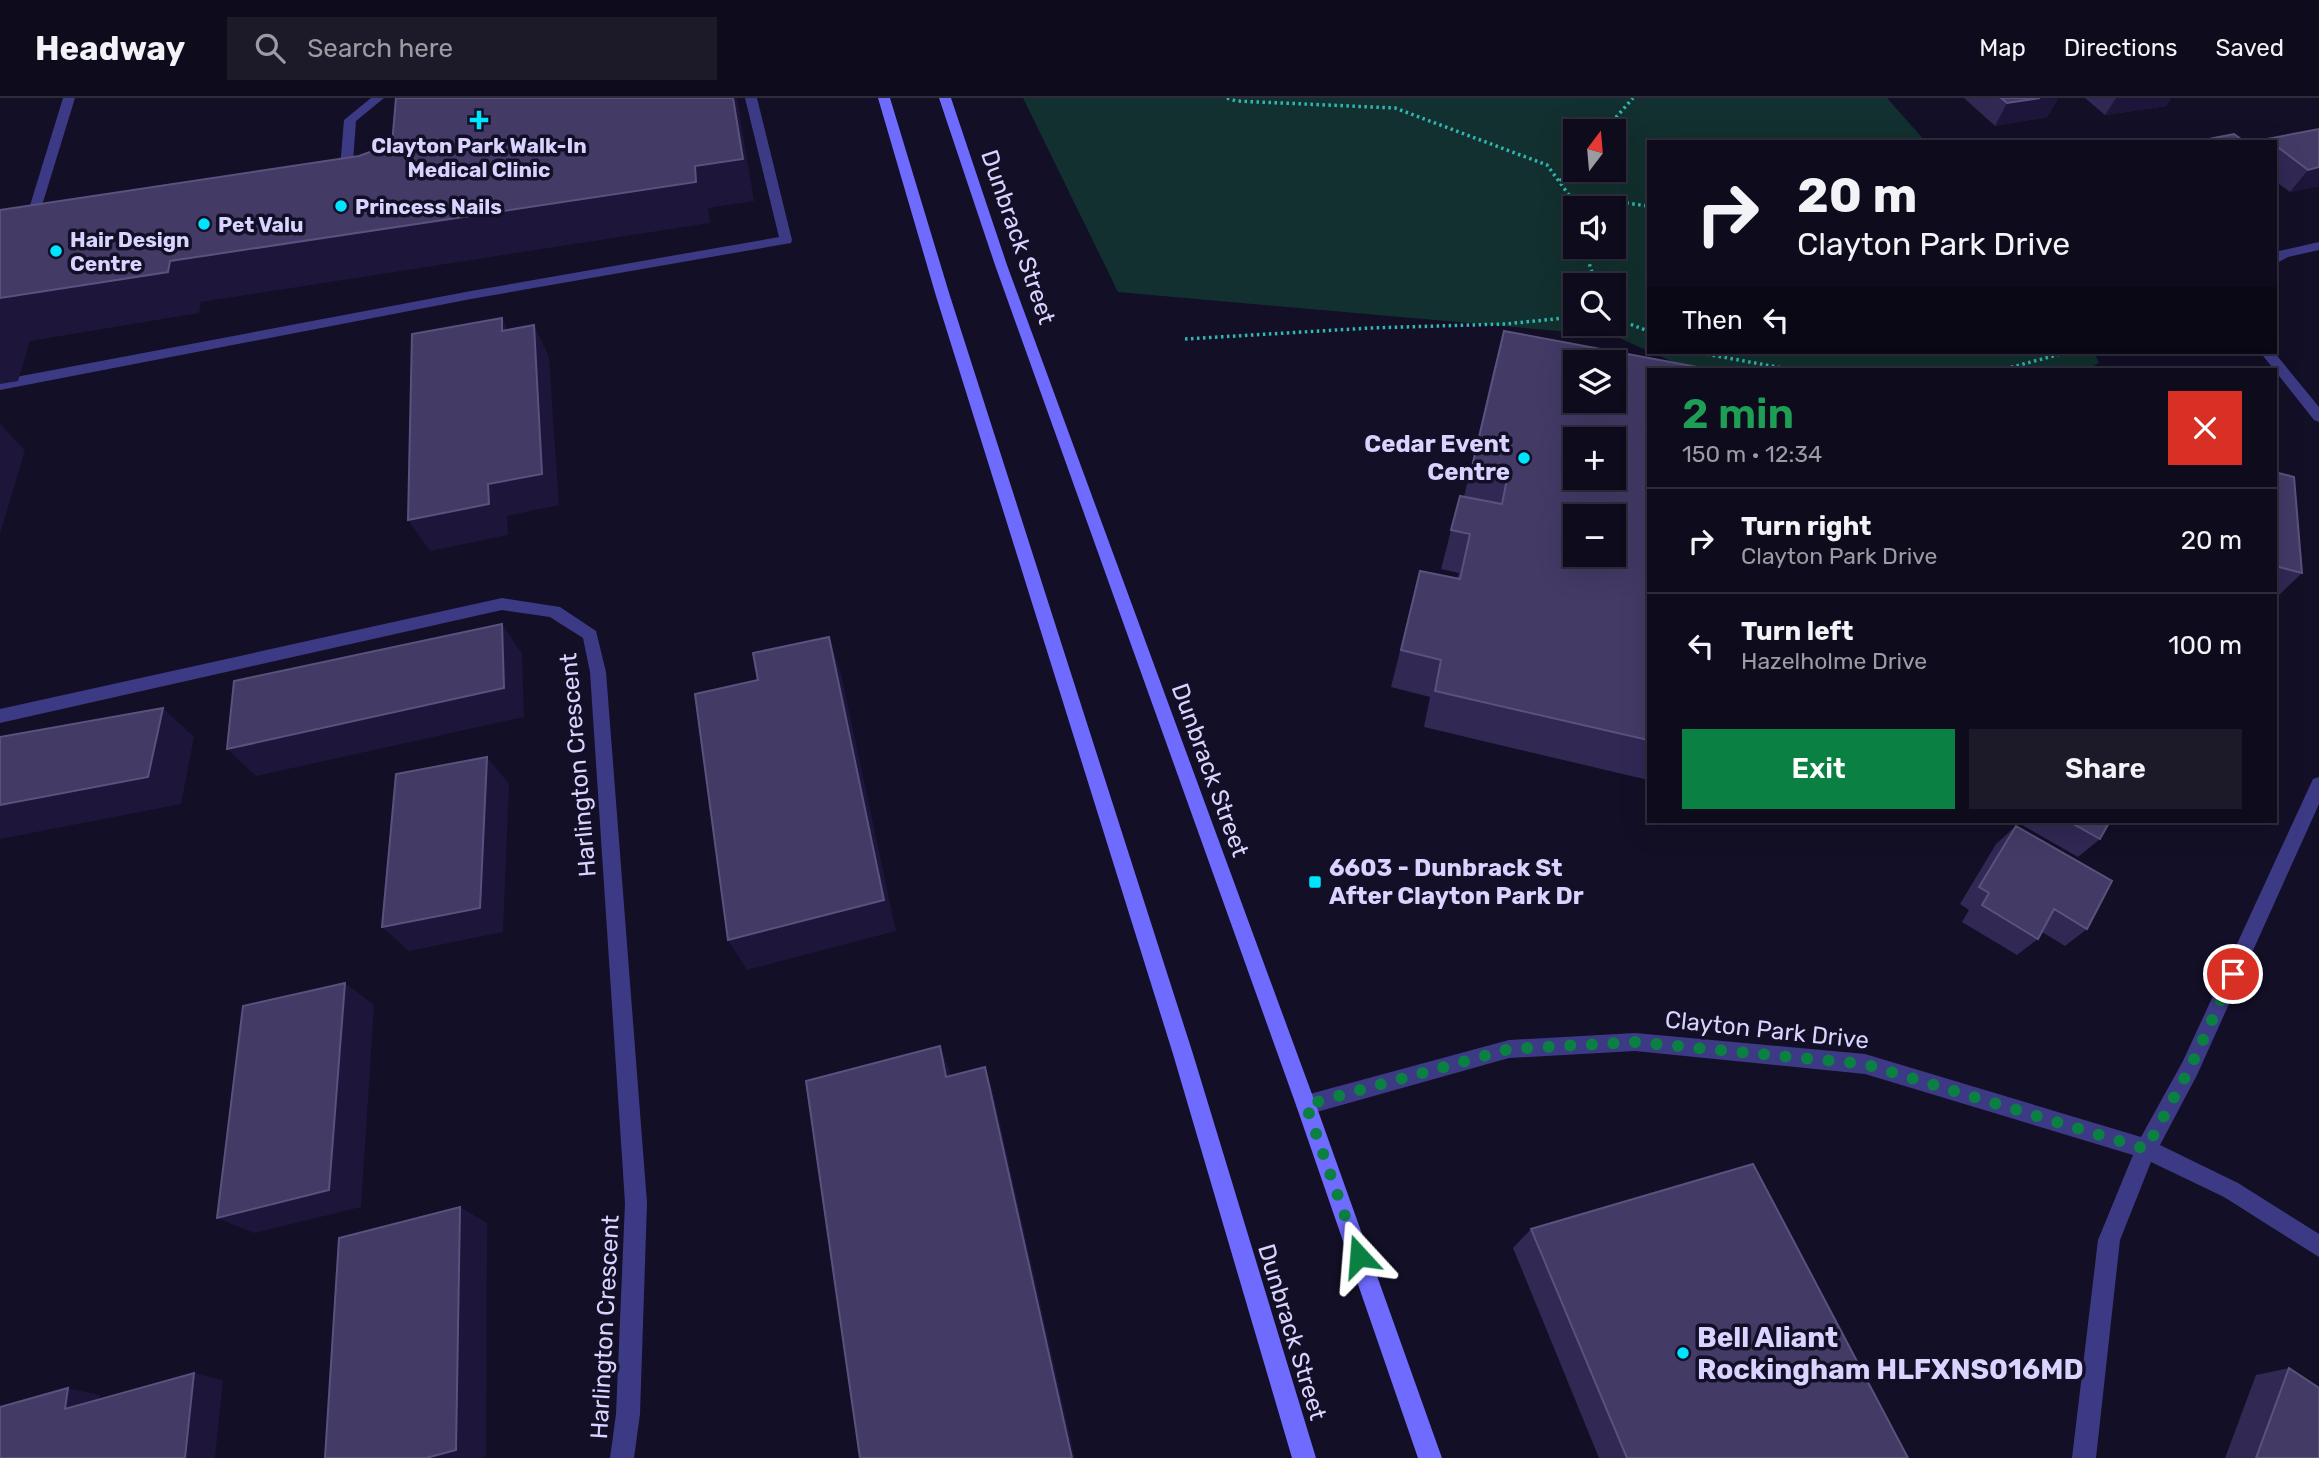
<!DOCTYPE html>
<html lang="en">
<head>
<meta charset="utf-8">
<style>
	body { margin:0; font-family:Rubik,sans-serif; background:#1c1929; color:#f1f3f6; height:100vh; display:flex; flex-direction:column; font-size:26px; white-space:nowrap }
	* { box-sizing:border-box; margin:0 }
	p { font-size:23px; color:#9b9ba3 }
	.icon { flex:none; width:38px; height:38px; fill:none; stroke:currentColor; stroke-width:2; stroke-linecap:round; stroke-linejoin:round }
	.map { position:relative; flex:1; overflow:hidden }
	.panel { position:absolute; left:1647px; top:270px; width:630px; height:455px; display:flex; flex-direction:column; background:#0e0b1c; border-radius:0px; box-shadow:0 7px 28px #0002,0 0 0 2px #2e2b3b }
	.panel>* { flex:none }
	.banner { position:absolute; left:1647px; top:42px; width:630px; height:214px; border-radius:0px; box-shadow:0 7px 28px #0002,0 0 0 2px #2e2b3b; background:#0e0b1c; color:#f1f3f6; overflow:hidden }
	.needle { width:46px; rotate:16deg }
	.buttons { position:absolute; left:1563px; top:21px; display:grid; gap:14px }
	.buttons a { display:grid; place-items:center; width:63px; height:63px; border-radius:0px; background:#0e0b1c; box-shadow:0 7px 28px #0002,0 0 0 2px #2e2b3b; font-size:35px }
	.pin { position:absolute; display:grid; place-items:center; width:60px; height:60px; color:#fff; margin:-30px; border:4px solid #fff; border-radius:50%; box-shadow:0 2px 7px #0007 }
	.me { position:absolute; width:77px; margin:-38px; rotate:341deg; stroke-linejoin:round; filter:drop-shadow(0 0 5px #0008) }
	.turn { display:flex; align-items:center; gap:24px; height:147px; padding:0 35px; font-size:32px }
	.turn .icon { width:91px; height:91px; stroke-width:2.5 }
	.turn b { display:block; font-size:49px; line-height:60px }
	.then { display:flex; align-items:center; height:66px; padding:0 35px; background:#0003; gap:14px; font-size:26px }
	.round { display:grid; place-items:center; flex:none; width:74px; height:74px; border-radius:0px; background:#1c1929 }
	.head { display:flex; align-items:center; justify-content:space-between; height:119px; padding:0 35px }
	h1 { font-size:42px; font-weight:600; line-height:52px; color:#1e9e55 }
	.action { display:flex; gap:14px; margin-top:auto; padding:14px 35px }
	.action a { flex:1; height:80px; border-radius:0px; background:#0b8043; color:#fff; font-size:28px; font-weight:600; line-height:80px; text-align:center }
	.action a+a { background:#1c1929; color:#f1f3f6 }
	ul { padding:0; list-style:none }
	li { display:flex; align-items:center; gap:21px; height:105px; padding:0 35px; border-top:2px solid #2e2b3b }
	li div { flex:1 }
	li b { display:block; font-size:26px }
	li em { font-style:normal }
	header { display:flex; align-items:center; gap:42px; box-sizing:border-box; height:98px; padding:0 35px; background:#0e0b1c; border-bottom:2px solid #2e2b3b }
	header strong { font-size:33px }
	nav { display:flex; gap:38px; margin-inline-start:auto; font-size:24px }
	.search { width:490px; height:63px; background:#1c1929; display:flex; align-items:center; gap:18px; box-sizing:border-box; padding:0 24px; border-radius:0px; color:#9b9ba3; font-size:26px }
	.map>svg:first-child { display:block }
	.green { fill:#12302f; fill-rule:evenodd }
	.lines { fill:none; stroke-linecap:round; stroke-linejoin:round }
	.path { stroke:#2fb8b0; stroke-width:3.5; stroke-dasharray:2.5 3.5; stroke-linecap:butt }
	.service { fill:#3d3a85; fill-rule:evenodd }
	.minor { fill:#3d3a85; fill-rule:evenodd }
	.secondary { fill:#6f6bff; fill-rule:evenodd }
	.wall { fill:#312854 }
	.shaded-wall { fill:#1d163a }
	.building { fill:#433a66; stroke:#5a527e; stroke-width:2; fill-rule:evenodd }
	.route { stroke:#0b8043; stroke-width:12; stroke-dasharray:0 21.6 }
	.poi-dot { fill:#00e5ff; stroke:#130f26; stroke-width:2.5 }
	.labels { text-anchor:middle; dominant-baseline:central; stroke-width:7; stroke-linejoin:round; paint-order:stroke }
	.far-poi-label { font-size:21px; font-weight:bold; fill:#d9d4ff; stroke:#130f26; text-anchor:start }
	.street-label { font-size:24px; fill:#d9d4ff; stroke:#130f26 }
	.poi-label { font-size:24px; font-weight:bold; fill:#d9d4ff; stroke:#130f26; text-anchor:end }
	.near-poi-label { font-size:28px; font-weight:bold; fill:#d9d4ff; stroke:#130f26; text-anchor:start }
</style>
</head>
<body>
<header>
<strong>Headway</strong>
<div class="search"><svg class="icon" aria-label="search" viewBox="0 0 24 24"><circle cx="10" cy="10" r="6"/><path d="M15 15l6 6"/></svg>Search here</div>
<nav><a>Map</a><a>Directions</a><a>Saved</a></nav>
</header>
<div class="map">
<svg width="2319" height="1360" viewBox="0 0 2319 1360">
	<rect width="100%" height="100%" fill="#130f26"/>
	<path class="green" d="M1023 0H1887L1926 44H1648V253L1615 238 1118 194ZM1575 33H1614V72H1575ZM1575 110H1614V149H1575ZM1575 187H1614V226H1575Z
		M1651 254H2094L2099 265 2088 271H1689Z"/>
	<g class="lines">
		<path class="path" d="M1227 0 1236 3 1395 10 1547 67 1569 97 1648 108
			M1604 33 1633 0
			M1560 83 1575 65
			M1569 97 1575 118
			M1584 149 1596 187
			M1614 220 1648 233
			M1185 241 1370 230 1505 226 1575 219
			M1695 254 1788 271
			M2005 271 2068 254"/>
		<path class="service" d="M63 0H75L36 127 30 131 26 130 24 127Z
			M371 0H384L356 23 352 77 347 82H339L344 22Z
			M745 0H757L792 142 791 145 471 201 0 292V282L471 193 779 139Z"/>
		<path class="minor" d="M2319 144V152L2288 159 2275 166V156L2279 153Z
			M2260 254H2274L2319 309V324L2314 322Z
			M502 500 560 509 596 533 606 574 647 1105 640 1316 634 1360H610L616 1316 625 1105 590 574 583 540 550 519 502 512 0 625V611Z
			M2319 679V706L2197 977 2160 1047 2238 1085 2319 1136V1159L2224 1099 2151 1064 2120 1142 2096 1360H2072L2098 1142 2133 1057 1865 976 1635 953 1509 960 1306 1017 1299 1014 1296 1007 1299 1000 1306 997 1509 942 1635 935 1865 956 2141 1039 2183 963 2313 681Z"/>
		<path class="secondary" d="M878 0H890L950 198 1193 956 1316 1360H1292L1173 956 936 198Z
			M939 0H951L1007 167 1316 1007 1442 1360H1418L1296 1007 995 167Z"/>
	</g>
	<path class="wall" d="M1964 0H2058L2047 19 1995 28Z
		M2085 0H2171L2166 8 2105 17Z
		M2319 31V88L2290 94 2275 83V44H2264L2267 41Z
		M1504 233 1648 271V682L1424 629 1430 599 1391 589 1420 473 1457 481 1459 475 1441 471 1460 398 1464 399 1493 274Z
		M2275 374 2302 475 2279 497 2275 495Z
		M2015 723H2110L2100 741 2078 759Z
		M2016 728 2087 831 2065 848 2042 834 2038 841 2017 857 1962 824 1969 812 1960 806 1996 746Z
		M1531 1131 1908 1360H1599L1513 1150Z
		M2289 1270 2319 1360H2225L2256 1277Z"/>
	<path class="shaded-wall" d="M733 0H737L754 103 708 110 710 125 201 204 199 215 30 243 18 283 0 286V200L170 163 695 68Z
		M2040 0H2058L2047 19 1995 28 2007 5Z
		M2116 0H2171L2166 8 2105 17Z
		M2319 69V88L2290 94 2308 72Z
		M502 220 518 253 502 233Z
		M534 227 549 259 559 407 507 418 508 437 430 453 408 422 488 386Z
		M0 326 25 352 0 436Z
		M502 526 522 556 524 619 256 678 227 651Z
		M829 539 841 576 896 833 747 872 728 842Z
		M163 610 194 639 181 706 0 741V707Z
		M487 659 509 686 503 834 409 853 382 829Z
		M345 885 374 907 361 1109 254 1135 217 1120Z
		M940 948 950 974 956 1004 946 979Z
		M985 969 993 994 1075 1360H1072Z
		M460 1109 487 1125 486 1359 481 1360H426Z
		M194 1275 223 1282 215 1360H185Z
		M68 1290 100 1297 97 1317 65 1311Z"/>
	<path class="building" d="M396 0H733L743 61 695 68 696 84 170 163 168 174 0 200V112L359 58 392 46Z
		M2001 0H2040L2007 5Z
		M2319 31V69L2308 72 2275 47V44H2271L2267 41Z
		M2234 36 2245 44H2193Z
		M502 220V233L534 227 542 376 488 386 489 406 408 422 412 236Z
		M1504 233 1708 271H1648V642L1435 593 1441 562 1401 552 1420 473 1460 481 1470 436 1451 432 1460 398 1502 406 1508 376 1472 369ZM1575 264H1614V303H1575ZM1575 341H1614V380H1575ZM1575 418H1614V457H1575Z
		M2275 374 2294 379 2302 475 2275 468Z
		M502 526 504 590 227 651 234 583Z
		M829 539 884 802 728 842 695 596 758 582 753 555Z
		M163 610 148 679 0 707V639Z
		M487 659 480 810 382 829 396 676Z
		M2068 723H2110L2100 741Z
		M2016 728 2112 783 2087 831 2054 811 2038 841 1982 807 1989 795 1979 789Z
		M345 885 329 1092 217 1120 243 908Z
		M940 948 946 979 985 969 1072 1360H860L806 983Z
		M1753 1066 1908 1360H1627L1531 1131Z
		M460 1109 456 1352 426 1360H325L339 1140Z
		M2289 1270 2319 1290V1360H2256Z
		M194 1275 185 1360H0V1309L68 1290 65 1311Z"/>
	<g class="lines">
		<path class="route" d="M1359 1158 1306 1007 1509 951 1635 944 1865 966 2146 1051 2190 970 2233 876"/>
	</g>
	<g class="poi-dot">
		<path d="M475.5 11.5h7v7h7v7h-7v7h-7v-7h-7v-7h7z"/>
		<circle cx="341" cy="108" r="7"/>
		<circle cx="204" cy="126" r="7"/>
		<circle cx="56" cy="153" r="7"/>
		<circle cx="1524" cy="360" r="7"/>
		<rect x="1308" y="777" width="14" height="14" rx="3.5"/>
		<circle cx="1683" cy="1255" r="7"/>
	</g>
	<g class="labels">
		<g class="far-poi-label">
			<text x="479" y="47" text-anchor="middle">Clayton Park Walk-In<tspan x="479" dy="24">Medical Clinic</tspan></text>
			<text x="355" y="108">Princess Nails</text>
			<text x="218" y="126">Pet Valu</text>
			<text x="70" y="141">Hair Design<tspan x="70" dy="24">Centre</tspan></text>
		</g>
		<g class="street-label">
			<text transform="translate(1018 139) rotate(71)">Dunbrack Street</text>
			<text transform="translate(578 667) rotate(-95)">Harlington Crescent</text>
			<text transform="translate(1210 672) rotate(70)">Dunbrack Street</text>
			<text transform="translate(1767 932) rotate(6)">Clayton Park Drive</text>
			<text transform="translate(605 1229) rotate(-87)">Harlington Crescent</text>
			<text transform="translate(1292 1234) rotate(73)">Dunbrack Street</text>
		</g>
		<g class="poi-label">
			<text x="1510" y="346">Cedar Event<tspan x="1510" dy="28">Centre</tspan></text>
			<text x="1329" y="770" text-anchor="start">6603 - Dunbrack St<tspan x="1329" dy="28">After Clayton Park Dr</tspan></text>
		</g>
		<g class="near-poi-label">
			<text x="1697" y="1239">Bell Aliant<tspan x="1697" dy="32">Rockingham HLFXNS016MD</tspan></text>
		</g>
	</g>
</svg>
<div class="buttons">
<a><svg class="needle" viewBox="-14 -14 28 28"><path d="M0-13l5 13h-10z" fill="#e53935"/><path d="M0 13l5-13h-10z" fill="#9b9ba3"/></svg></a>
<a><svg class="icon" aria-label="sound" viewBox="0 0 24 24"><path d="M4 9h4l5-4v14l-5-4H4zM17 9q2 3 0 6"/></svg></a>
<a><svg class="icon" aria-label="search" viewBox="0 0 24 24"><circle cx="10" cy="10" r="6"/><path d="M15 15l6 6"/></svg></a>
<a><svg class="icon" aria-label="layers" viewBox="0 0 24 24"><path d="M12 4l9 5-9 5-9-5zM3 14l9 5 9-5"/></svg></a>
<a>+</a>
<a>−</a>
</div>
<div class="pin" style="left:2233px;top:876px;background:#d93025"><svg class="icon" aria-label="arrive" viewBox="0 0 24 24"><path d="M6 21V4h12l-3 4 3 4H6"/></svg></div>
<svg class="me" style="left:1359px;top:1158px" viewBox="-20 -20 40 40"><path d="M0-17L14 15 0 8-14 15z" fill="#0b8043" stroke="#fff" stroke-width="4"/></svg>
<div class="banner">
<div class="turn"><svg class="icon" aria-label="right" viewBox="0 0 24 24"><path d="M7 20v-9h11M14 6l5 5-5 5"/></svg><div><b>20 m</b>Clayton Park Drive</div></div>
<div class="then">Then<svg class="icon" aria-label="left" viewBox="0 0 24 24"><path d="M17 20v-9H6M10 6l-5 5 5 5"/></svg></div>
</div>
<section class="panel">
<div class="head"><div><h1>2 min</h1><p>150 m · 12:34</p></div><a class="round" style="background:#d93025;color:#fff"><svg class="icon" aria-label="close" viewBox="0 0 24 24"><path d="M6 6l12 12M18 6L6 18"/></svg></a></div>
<ul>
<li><svg class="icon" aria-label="right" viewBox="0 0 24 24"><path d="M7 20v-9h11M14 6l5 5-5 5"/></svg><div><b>Turn right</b><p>Clayton Park Drive</p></div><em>20 m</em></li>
<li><svg class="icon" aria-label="left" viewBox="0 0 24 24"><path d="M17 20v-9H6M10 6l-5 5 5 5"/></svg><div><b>Turn left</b><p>Hazelholme Drive</p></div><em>100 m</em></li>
</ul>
<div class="action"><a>Exit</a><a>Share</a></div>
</section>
</div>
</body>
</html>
